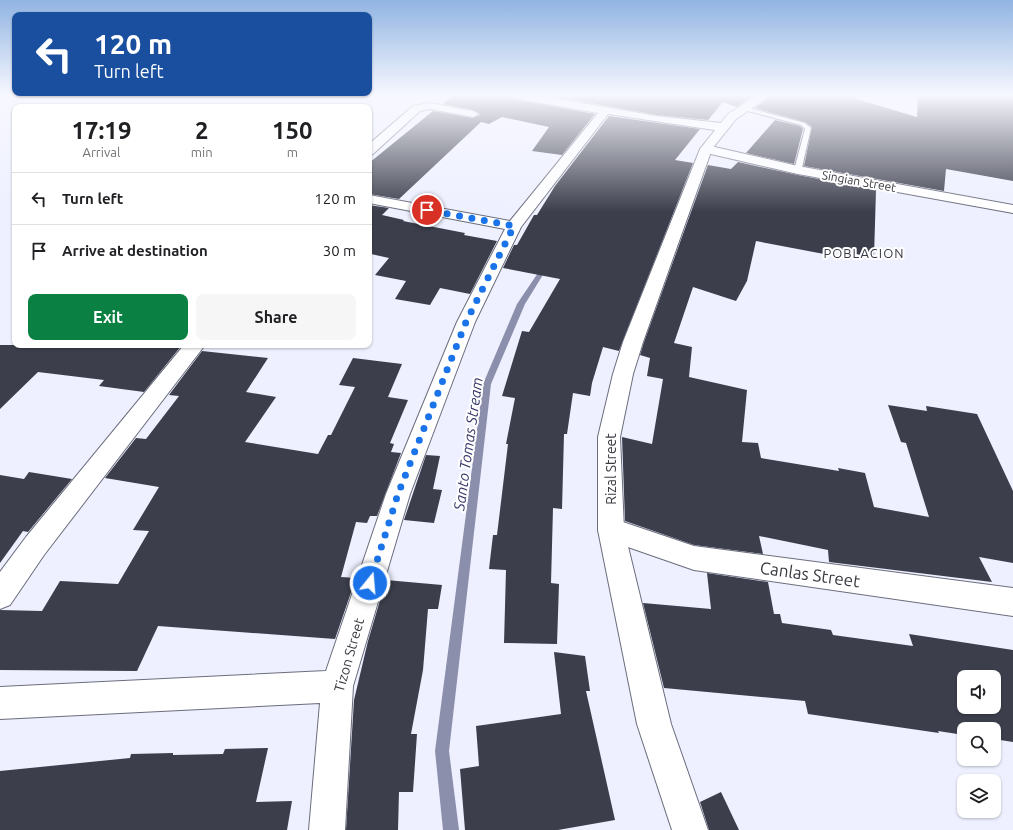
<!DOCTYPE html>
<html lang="en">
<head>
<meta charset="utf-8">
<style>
	body { margin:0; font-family:Ubuntu,sans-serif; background:#f6f6f6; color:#202124; height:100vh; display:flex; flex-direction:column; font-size:15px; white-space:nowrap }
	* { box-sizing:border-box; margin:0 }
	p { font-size:13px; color:#757577 }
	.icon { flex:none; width:22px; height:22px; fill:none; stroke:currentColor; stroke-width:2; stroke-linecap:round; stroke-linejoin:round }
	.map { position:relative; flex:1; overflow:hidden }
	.details { position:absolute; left:12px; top:104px; width:360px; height:244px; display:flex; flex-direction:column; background:#fff; border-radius:8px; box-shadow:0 1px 3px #0004 }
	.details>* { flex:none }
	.top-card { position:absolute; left:12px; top:12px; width:360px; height:84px; border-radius:8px; box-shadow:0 1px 3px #0004; background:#1a4fa0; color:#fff; overflow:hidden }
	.buttons { position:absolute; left:957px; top:670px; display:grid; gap:8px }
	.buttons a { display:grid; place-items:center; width:44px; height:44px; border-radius:8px; background:#fff; box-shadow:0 1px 3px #0004; font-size:20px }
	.pin { position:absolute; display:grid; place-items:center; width:34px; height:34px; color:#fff; margin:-17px; border:2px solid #fff; border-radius:50%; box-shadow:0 1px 4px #0007 }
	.me { position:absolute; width:44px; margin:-22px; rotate:17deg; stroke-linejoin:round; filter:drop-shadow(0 0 3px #0008) }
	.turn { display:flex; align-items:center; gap:14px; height:84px; padding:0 16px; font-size:18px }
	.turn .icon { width:52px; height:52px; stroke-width:2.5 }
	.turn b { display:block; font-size:28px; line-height:34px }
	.eta { display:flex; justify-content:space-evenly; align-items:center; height:68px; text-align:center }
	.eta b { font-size:24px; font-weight:700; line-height:28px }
	.cta { display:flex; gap:8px; margin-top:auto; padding:8px 16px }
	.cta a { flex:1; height:46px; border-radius:8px; background:#0b8043; color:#fff; font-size:16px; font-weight:700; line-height:46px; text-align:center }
	.cta a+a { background:#f6f6f6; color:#202124 }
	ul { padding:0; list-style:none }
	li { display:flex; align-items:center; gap:12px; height:52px; padding:0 16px; border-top:1px solid #e0e0e0 }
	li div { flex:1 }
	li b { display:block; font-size:15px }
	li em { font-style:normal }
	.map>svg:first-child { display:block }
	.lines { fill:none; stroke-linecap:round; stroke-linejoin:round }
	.stream { fill:#8c8fac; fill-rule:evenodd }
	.building { fill:#3c3e4c; fill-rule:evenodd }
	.service-casing { stroke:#6b6d7d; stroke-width:2 }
	.minor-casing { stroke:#6b6d7d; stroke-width:2 }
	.tertiary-casing { stroke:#6b6d7d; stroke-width:2 }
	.service { fill:#fff; fill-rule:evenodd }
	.minor { fill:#fff; fill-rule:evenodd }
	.tertiary { fill:#fff; fill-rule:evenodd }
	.route { stroke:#1a73e8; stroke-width:7; stroke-dasharray:0 12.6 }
	.labels { text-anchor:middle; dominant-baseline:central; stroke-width:4; stroke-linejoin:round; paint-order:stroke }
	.far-street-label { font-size:12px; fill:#393a41; stroke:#fff }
	.far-quarter-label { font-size:13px; letter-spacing:1px; fill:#383948; stroke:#fff }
	.street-label { font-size:14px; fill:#393a41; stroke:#fff }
	.water-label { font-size:15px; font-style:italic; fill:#36386b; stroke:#fff }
	.near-street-label { font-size:17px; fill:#393a41; stroke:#fff }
</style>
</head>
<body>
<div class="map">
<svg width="1013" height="830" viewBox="0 0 1013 830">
	<rect width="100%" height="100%" fill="#eef0ff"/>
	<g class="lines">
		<path class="stream" d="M546 263 549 265 525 304 491 384 449 751 459 830H443L435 751 483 384 517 304 544 264Z"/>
	</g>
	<path class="building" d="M454 95H507L513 99 595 114 562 155 532 151 549 127 502 117 489 124 481 122 399 199 369 194V163L433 111 473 118 480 115 473 110 443 104Z
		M546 95H754L737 107 723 102 708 120 657 115Z
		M773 95H843L917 117 918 95H1013V181L946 169 944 191 804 166 812 127 805 122 755 108Z
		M609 116 700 129 675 160 693 163 619 351 603 347 592 383 590 396 573 393 567 434H564L562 509 553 508 551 583 559 584 557 644 504 643 506 570 489 569 493 535H497L508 444H506L515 398 502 396 522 331 529 332 560 279 503 268 514 245H517L534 215H537L555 186Z
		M775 120 800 126 803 129 794 164 746 153Z
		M738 162 798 175 876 190 874 257 825 249 824 254 756 241 747 281 736 301 693 287 674 343 692 347 689 377 747 390 742 442 758 443 761 458 839 471 838 468 865 473 874 507 929 517 906 443 901 442 888 405 927 411 926 406 977 414 1013 491V563L979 557 992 582 829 562 828 550 759 536 763 554 694 545 625 521 622 437 652 444 663 379 647 376 650 358 640 355 644 342 708 165 731 169Z
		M369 205 389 208 382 215 404 220 403 221 465 233 464 235 497 241 470 294 440 288 430 305 395 299 406 281 375 275 389 258 371 254 369 256Z
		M0 345H182L144 392 99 386 104 380 38 372 0 409Z
		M202 351 268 358 246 392 276 397 245 442 318 454 328 435H331L355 387 339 385 353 358 402 364 388 397 408 400 390 443 394 444 391 452 401 453 377 516H370L367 523 356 522 341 577 356 578 335 639 158 626 137 671 0 670V610L42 611 60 581 118 584 149 531 133 530 159 487 105 478 136 438 146 439 179 396 169 395Z
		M426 455 440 456 433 489 442 490 434 523 404 520Z
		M29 472 72 479 28 532 23 531 0 563V475L24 479Z
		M707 573 768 582 774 614H780L782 623 831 630 833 635 913 646 909 634 1013 650V742L994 739V729H964V735L938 731 939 733 808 714 805 701 664 688 643 603 711 609ZM964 677H994V707H964Z
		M386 580 442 585 438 609H428L423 670 411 734H417L413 792H399L398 830H346L354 700 368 641Z
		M554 652 585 656 590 691H586L615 820 558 830H465L460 769 479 766 476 726 561 714Z
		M268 748 256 802 292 801 287 830H0V771L130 758 131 754 173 753V755L223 754 225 749Z
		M721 792 739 830H709L700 802Z"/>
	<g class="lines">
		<defs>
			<path id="service" d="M742 106 805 123 811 128 801 172 794 170 805 129 801 125 740 109V107Z"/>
			<path id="minor" d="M508 95H535L657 116 721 123 727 127 721 131 608 114 521 227 475 322 410 494 353 686 345 830H309L320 703 0 719V687L326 671 386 494 457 322 505 229 369 203V195L510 221 598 113 513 98Z
				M430 103 473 111 479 114 473 117 430 109 420 111 373 154 369 155V144L413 106Z
				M706 145 798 166 1013 205V213L798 174 702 152 700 149Z
				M184 345H205L44 555 10 605 0 609V572L26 537Z
				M611 518 694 546 1013 588V616L694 570 602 538 598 530 602 522Z"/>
			<path id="tertiary" d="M758 95H772L736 119 712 149 643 342 633 374 620 437 624 530 671 724 708 830H672L637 724 598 530V437L613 374 623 342 700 149 728 114Z"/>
		</defs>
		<use href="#service" class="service-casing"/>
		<use href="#minor" class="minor-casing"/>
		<use href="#tertiary" class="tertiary-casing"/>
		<use href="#service" class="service"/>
		<use href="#minor" class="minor"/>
		<use href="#tertiary" class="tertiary"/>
	</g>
	<linearGradient id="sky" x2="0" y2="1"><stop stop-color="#91b4e2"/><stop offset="0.45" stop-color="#f7f8ff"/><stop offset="1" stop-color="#f7f8ff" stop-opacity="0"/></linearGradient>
	<rect width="1013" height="212" fill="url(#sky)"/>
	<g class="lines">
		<path class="route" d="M370 583 398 494 466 322 514 226 427 210"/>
	</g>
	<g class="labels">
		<g class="far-street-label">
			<text transform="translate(859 181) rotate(10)">Singian Street</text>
		</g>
		<g class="far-quarter-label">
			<text x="864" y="253">POBLACION</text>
		</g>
		<g class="street-label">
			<text transform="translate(611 469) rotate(-90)">Rizal Street</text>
			<text transform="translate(349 655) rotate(-74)">Tizon Street</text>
		</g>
		<g class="water-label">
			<text transform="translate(468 444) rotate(-82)">Santo Tomas Stream</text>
		</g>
		<g class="near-street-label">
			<text transform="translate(810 574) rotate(8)">Canlas Street</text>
		</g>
	</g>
</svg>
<div class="buttons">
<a><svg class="icon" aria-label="sound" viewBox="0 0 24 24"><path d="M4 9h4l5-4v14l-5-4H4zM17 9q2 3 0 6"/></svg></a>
<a><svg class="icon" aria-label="search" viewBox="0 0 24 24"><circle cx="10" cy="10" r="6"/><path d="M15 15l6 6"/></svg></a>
<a><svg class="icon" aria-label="layers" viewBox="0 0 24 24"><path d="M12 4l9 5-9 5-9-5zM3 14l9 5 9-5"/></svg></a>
</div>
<div class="pin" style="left:427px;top:210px;background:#d93025"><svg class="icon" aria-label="arrive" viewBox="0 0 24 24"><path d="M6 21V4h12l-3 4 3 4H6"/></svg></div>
<svg class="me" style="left:370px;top:583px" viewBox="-20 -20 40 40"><circle r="17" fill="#1a73e8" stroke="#fff" stroke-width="3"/><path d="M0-11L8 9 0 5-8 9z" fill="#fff"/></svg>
<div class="top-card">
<div class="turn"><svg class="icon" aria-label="left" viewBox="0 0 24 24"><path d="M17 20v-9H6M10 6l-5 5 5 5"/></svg><div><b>120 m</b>Turn left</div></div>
</div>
<section class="details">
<div class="eta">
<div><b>17:19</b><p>Arrival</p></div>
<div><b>2</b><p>min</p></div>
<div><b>150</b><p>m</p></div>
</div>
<ul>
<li><svg class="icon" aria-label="left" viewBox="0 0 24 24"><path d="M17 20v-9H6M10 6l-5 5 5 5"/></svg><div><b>Turn left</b></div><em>120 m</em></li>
<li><svg class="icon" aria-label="arrive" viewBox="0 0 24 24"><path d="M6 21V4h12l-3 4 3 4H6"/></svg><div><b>Arrive at destination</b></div><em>30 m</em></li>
</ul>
<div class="cta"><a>Exit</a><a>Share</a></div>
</section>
</div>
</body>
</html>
